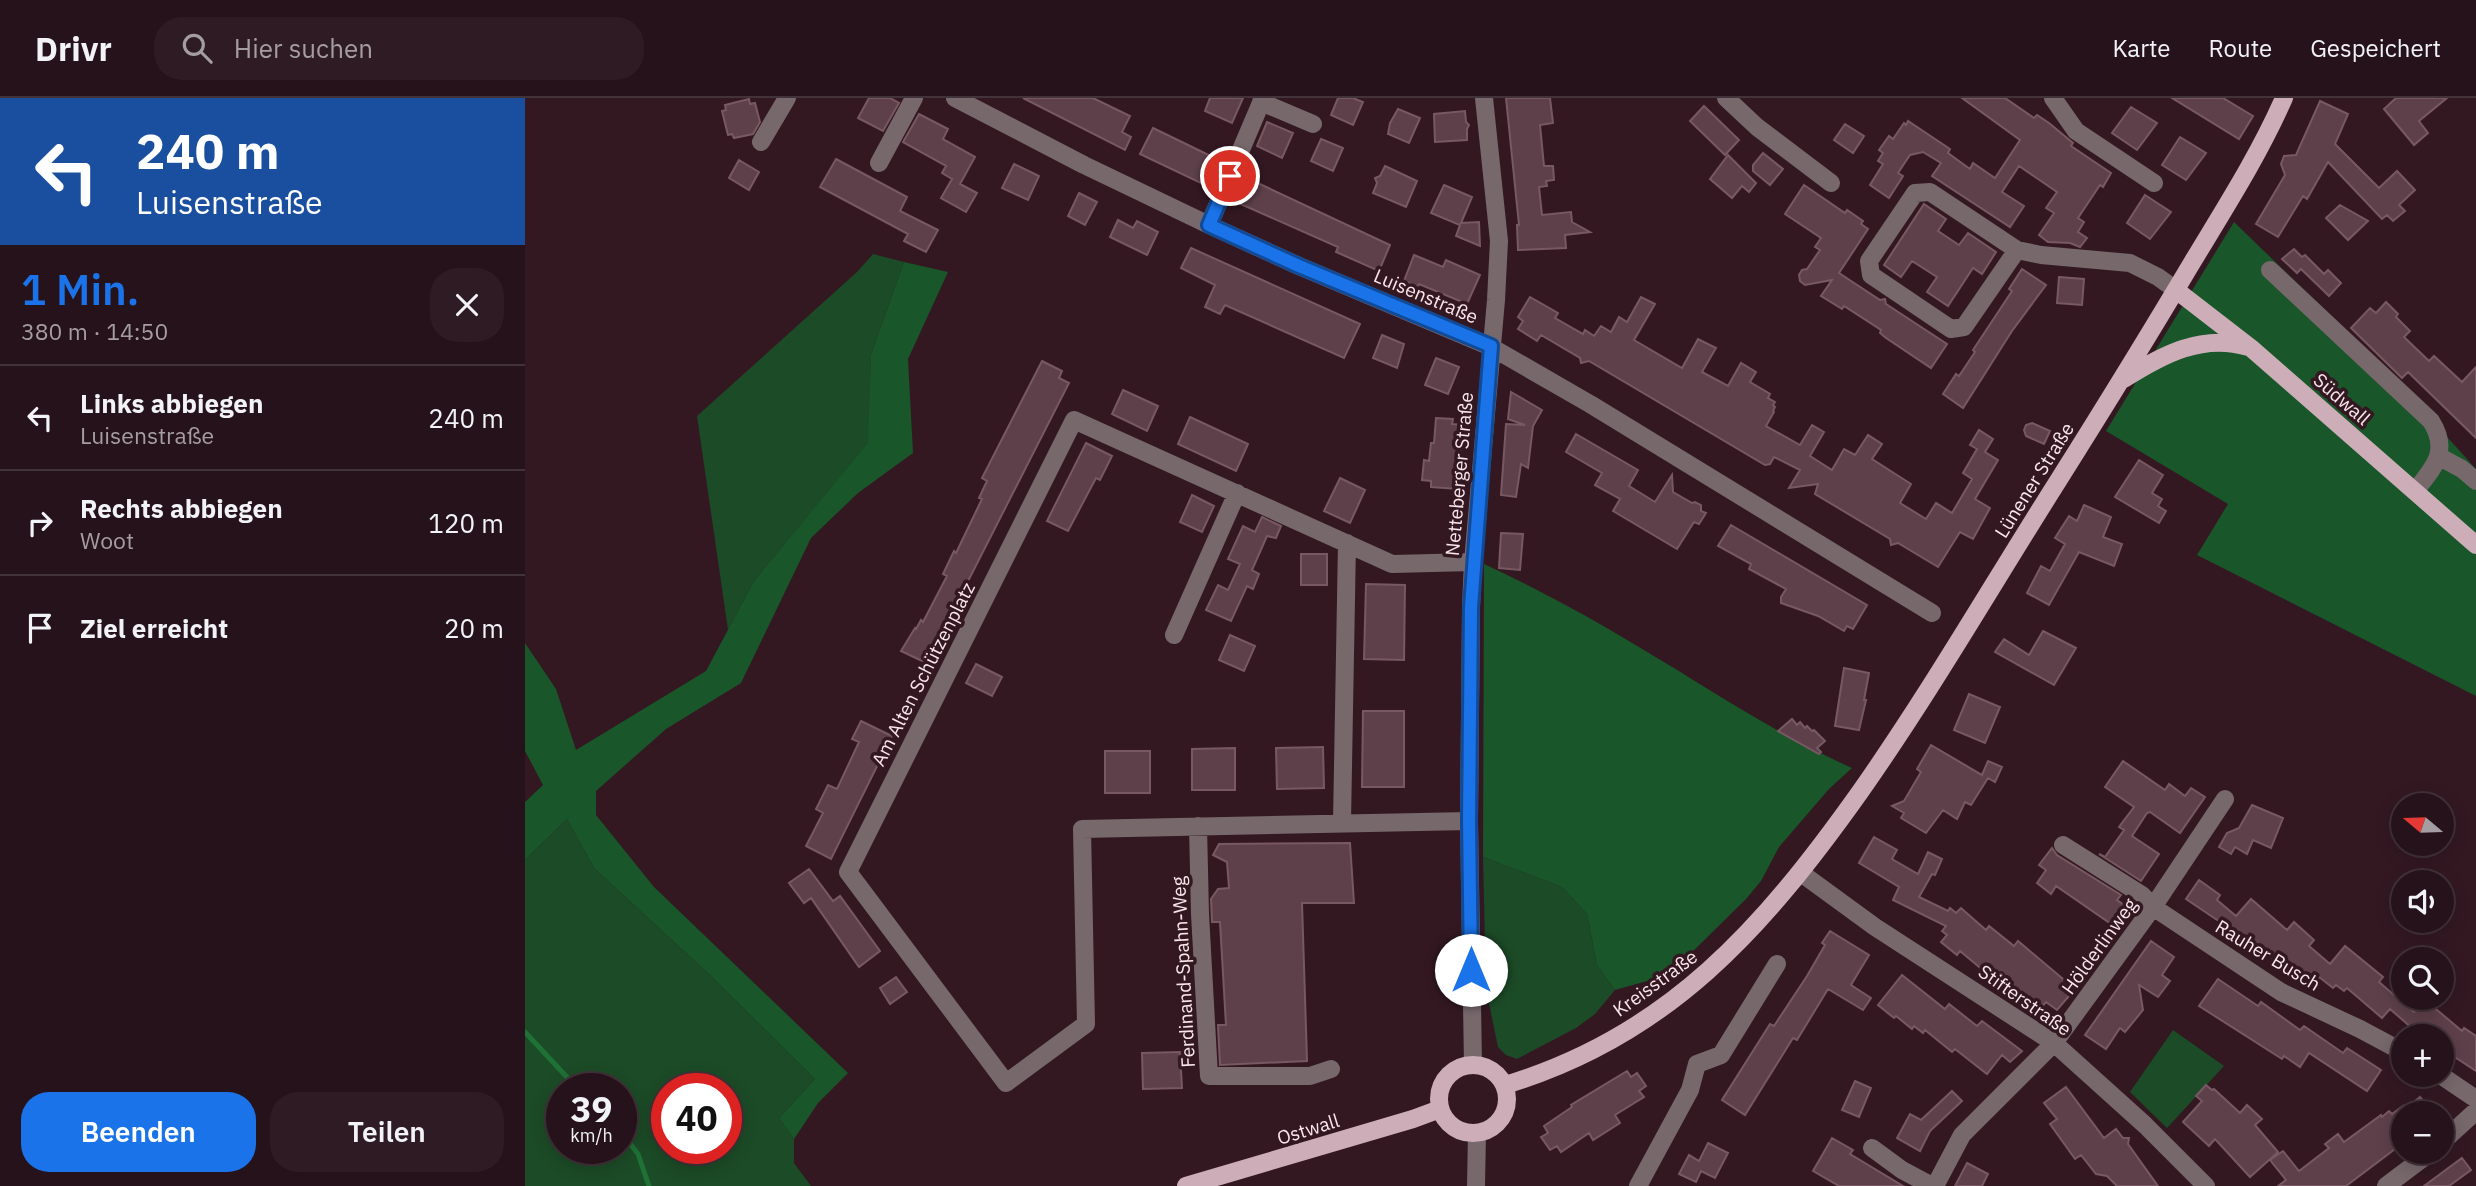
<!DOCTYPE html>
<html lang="de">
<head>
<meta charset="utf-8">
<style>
	body { margin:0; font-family:"IBM Plex Sans",sans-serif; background:#2e1b23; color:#f1f3f6; height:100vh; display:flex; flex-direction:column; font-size:26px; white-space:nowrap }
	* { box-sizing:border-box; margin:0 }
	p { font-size:23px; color:#a49ea2 }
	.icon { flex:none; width:38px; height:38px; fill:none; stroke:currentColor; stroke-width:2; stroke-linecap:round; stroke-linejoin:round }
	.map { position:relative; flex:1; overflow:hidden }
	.details { display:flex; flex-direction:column; background:#26121a; width:525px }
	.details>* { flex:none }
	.banner { background:#1a4fa0; color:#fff; overflow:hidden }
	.needle { width:46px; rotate:289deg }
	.fabs { position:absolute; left:1866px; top:695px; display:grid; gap:14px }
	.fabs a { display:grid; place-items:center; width:63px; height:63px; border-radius:50%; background:#26121a; box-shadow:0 4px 18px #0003,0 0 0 2px #423239; font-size:35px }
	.speed { position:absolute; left:21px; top:975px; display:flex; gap:14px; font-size:35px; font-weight:700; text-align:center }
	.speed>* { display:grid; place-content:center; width:91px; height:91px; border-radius:50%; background:#26121a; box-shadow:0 4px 18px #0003,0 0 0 2px #423239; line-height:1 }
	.speed small { font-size:18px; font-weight:400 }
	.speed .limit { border:10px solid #d22; background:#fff; color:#111 }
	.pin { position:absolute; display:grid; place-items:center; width:60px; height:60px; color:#fff; margin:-30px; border:4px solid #fff; border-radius:50%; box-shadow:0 2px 7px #0007 }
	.me { position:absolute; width:77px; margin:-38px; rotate:0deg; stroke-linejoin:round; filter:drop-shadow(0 0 5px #0008) }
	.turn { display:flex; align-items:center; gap:24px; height:147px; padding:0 21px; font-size:32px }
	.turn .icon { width:91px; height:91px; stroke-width:2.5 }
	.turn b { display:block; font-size:49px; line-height:60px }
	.round { display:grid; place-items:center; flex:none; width:74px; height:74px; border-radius:28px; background:#2e1b23 }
	.head { display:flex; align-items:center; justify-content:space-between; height:119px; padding:0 21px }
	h1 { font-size:42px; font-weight:600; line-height:52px; color:#1a73e8 }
	.primary-button { display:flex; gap:14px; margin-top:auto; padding:14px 21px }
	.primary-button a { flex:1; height:80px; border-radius:28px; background:#1a73e8; color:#fff; font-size:28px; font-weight:600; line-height:80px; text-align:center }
	.primary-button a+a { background:#2e1b23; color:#f1f3f6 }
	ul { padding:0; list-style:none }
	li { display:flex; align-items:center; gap:21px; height:105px; padding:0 21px; border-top:2px solid #423239 }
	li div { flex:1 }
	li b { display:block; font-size:26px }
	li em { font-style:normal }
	header { display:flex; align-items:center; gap:42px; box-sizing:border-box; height:98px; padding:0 35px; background:#26121a; border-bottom:2px solid #423239 }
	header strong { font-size:33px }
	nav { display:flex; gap:38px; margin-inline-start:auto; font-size:24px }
	.search { width:490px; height:63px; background:#2e1b23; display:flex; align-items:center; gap:18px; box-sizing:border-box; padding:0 24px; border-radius:28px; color:#a49ea2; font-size:26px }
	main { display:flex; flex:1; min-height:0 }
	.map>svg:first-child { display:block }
	.green { fill:#1c4b27; fill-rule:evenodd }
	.forest { fill:#195629 }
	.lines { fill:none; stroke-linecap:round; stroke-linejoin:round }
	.stream { stroke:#1f7136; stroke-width:5 }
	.building { fill:#5e404a; stroke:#785862; stroke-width:2 }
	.minor { stroke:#77686c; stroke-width:18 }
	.major { stroke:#cdaeb8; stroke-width:18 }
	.route-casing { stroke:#114b97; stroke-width:18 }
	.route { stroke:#1a73e8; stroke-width:12 }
	.labels { text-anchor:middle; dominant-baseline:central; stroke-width:7; stroke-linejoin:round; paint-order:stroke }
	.street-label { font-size:19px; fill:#fae7ec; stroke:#331822 }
</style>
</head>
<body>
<header>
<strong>Drivr</strong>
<div class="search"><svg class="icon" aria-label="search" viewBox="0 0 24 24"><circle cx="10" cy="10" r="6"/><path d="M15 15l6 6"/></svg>Hier suchen</div>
<nav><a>Karte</a><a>Route</a><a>Gespeichert</a></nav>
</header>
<main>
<section class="details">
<div class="banner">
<div class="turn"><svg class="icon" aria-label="left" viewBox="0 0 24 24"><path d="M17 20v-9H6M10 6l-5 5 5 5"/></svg><div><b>240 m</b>Luisenstraße</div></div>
</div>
<div class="head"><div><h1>1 Min.</h1><p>380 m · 14:50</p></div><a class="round"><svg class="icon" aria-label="close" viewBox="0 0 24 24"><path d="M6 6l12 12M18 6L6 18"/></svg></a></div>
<ul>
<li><svg class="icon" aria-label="left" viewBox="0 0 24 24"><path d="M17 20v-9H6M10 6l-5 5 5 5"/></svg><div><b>Links abbiegen</b><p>Luisenstraße</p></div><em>240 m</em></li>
<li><svg class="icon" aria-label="right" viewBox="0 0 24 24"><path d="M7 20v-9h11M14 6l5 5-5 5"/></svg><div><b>Rechts abbiegen</b><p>Woot</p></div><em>120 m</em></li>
<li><svg class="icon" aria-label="arrive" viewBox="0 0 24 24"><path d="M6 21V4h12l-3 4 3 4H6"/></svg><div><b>Ziel erreicht</b></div><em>20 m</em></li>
</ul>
<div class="primary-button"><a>Beenden</a><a>Teilen</a></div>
</section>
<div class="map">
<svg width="1951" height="1088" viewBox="0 0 1951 1088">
	<rect width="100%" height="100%" fill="#331822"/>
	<path class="green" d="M348 156 379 164 346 256 344 345 229 483 203 532 172 318 332 174Z
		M42 721 69 770 187 879 290 981 254 1020 269 1041V1065L286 1088H0V762ZM37 990H96V1050H37ZM142 990H201V1050H142Z
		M958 759 1037 789 1062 816 1072 867 1090 892 1070 916 1051 930 992 961 981 957 973 949 961 891Z
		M1648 932 1699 968 1642 1030 1605 994Z"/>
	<path class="forest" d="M1709 124 1859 269 1951 371V598L1672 457 1703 406 1581 333Z
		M379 164 423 174 383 261 388 355 333 395 286 440 216 585 141 631 71 693V717L129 789 323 975 293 1005 269 1041 254 1020 290 981 187 879 69 770 42 721 0 762V704L18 687 0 653V545L31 591 51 652 181 573 229 483 343 345 346 256Z
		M959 466C1013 491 1064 519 1114 549 1185 591 1252 637 1327 670L1304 691 1254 749 1236 783 1221 801 1152 869 1122 883 1090 892 1072 867 1062 816 1037 789 958 759Z"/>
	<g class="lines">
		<path class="stream" d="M0 934 52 990
			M96 1034 113 1056 124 1088"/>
	</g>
	<path class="building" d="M344 0H365L374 5 358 33 333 20Z
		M498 0H568L605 18 597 34 606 39 600 52Z
		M685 0H718L707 25 680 13Z
		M813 0H828L838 4 828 27 806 17Z
		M981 0H1025L1028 25 1015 27 1019 68H1028L1029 82 1021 83 1022 88 1014 89 1017 117 1046 114 1047 124 1065 134 1040 137 1041 150 993 152 992 127H994Z
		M1437 0H1480L1509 20 1512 17 1524 25 1548 45 1546 48 1586 75 1578 89 1575 87 1553 120 1559 124 1553 134 1562 140 1555 149 1545 145 1523 144 1514 137 1529 115 1521 110 1532 94 1494 68 1477 94 1499 108 1485 129 1407 78 1416 65 1398 54 1385 57 1373 75 1378 78 1364 100 1345 87 1358 66 1353 63 1358 55 1354 52 1364 38 1368 41 1379 25 1381 27 1383 23 1425 51 1423 55 1445 71 1448 65 1470 80 1495 42Z
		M1647 0H1698L1728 18 1714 41Z
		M1871 0H1922L1894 23 1903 35 1889 47 1859 11Z
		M224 1 225 6 230 5 235 24 228 36 209 40 207 36 203 37 197 13 201 12 200 7Z
		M1795 3 1823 16 1810 46 1854 90 1872 73 1890 92 1874 107 1880 113 1868 123 1862 117 1857 121 1803 64 1782 101 1778 98 1753 139 1731 126 1760 77 1756 66 1759 58 1771 57Z
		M1179 8 1214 42 1200 57 1165 23Z
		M1606 9 1632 25 1612 52 1587 35Z
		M873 11 895 20 884 45 863 36 865 25Z
		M940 13 941 24 944 27 942 31V42L910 44 909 16Z
		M394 16 423 31 418 41 450 59 435 86 452 95 441 114 416 100 427 81 417 75 421 68 378 44Z
		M742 24 768 35 757 60 732 48Z
		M1320 26 1339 38 1328 55 1309 42Z
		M628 30 692 61 680 87 615 56Z
		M1655 39 1681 55 1661 82 1637 67Z
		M796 41 818 50 808 73 786 63Z
		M1238 55 1258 71 1245 87 1228 73V67Z
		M1203 57 1231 85 1224 94 1217 88 1207 100 1185 81Z
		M311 61 382 99 375 113 413 132 401 154 379 143 383 136 295 89Z
		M214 62 234 74 224 92 204 80Z
		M489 66 514 78 503 102 477 90Z
		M860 68 892 83 881 109 848 95 852 85 850 80 855 78Z
		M722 80 865 147 854 173 811 154 813 149 711 104Z
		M919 87 947 99 936 125 954 124 955 148 931 138 935 127 906 115Z
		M1279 87 1320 115 1322 112 1338 123 1336 126 1343 131 1314 175 1355 202 1360 201 1361 206 1422 246 1406 270 1361 240 1355 235 1356 232 1319 208 1317 211 1296 198 1307 182 1280 187 1275 183 1274 177 1277 172 1282 171 1295 152 1290 149 1296 140 1260 116Z
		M554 95 572 104 560 127 543 118Z
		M1620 97 1646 114 1625 141 1602 125Z
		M1399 106 1421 121 1413 133 1434 147 1443 135 1471 154 1457 176 1448 170 1423 208 1402 194 1412 179 1387 163 1376 179 1359 167Z
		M1815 107 1843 123 1823 142 1801 120Z
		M593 122 608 130 612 123 633 134 622 157 585 139Z
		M666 150 835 226 819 260 700 207 695 216 680 209 690 187 656 170Z
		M1769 151 1777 159 1780 157 1799 176 1803 172 1816 185 1804 198 1776 171 1772 175 1757 161Z
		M889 157 918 169 921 162 955 177 942 206 894 186 893 189 879 183Z
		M1497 171 1521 187 1487 233 1438 310 1418 296 1431 276 1434 278 1450 254 1448 252 1487 193 1484 191Z
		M1534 179 1559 181 1557 207 1532 205Z
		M1005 199 1033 215 1030 220 1058 236 1060 232 1069 238 1076 228 1086 234 1094 219 1102 224 1116 199 1130 206 1109 242 1157 270 1173 241 1191 250 1177 274 1203 288 1216 265 1231 274 1225 284 1245 296 1243 300 1250 304 1248 307 1250 309 1248 313 1249 314 1241 328 1275 347 1287 327 1299 334 1285 358 1307 372 1319 351 1330 357 1343 337 1357 346 1347 361 1386 386 1375 405 1401 421 1411 405 1427 415 1447 381 1438 375 1452 351 1445 347 1454 332 1468 341 1460 354 1473 362 1450 401 1465 410 1448 441 1435 434 1413 469 1373 445 1366 447 1365 441 1290 396 1293 386 1264 390 1275 372 1249 359 1245 366 1240 367 1064 263 1056 265 1055 260 1016 237 1012 243 993 231 998 223 993 219Z
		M1861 204 1873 216 1871 219 1885 233 1879 239 1904 263 1909 258 1937 284 1951 269V340L1883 274 1877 280 1826 230 1845 210 1851 215Z
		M857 237 879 246 872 270 848 260Z
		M911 260 934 269 923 296 900 287Z
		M517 263 537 273 534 280 544 285 413 542 415 543 404 565 395 562 376 553 390 530 391 531 396 522 398 524 422 478 418 476 429 453 431 455 457 401 454 400 462 383 457 380Z
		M598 292 633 308 622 333 587 316Z
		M986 294 1017 312 1008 328 1003 370 996 366 991 399 976 397 981 326 1000 327 983 321Z
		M665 319 723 346 711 373 653 346Z
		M911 320 928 321 927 326 938 327 933 391 906 389V383L897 382 899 362 904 363 906 345H909Z
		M1507 325 1525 333 1519 346 1501 338 1499 332 1501 327Z
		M1051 336 1113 372 1104 388 1130 404 1147 377 1148 394 1167 405 1170 404 1176 407V413L1181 415 1174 426 1169 424 1152 451 1088 413 1095 401 1070 387 1077 375 1041 354Z
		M561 345 587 358 575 382 571 380 543 433 522 423Z
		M1614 362 1638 377 1627 395 1637 401 1633 408 1641 413 1634 425 1590 399Z
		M815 380 840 392 825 425 799 413Z
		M667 397 689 408 677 434 655 424Z
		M1559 407 1586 419 1578 439 1597 446 1589 468 1554 454 1524 507 1502 495 1516 468 1525 473 1540 446 1530 440 1544 418 1552 423Z
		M737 419 756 428 751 440 742 438 727 472 734 476 728 491 722 488 706 523 681 512 693 487 703 492 715 466 703 461 718 428 730 434Z
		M1206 427 1342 507 1328 531 1322 528 1319 533 1293 518 1256 505V499L1261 491 1224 471 1226 466 1193 448Z
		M976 435 998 436 995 472 974 470Z
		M776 456H802V487H776Z
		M841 486 880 487 879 562 839 561Z
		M1518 533 1551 550 1529 587 1470 554 1479 541 1504 557Z
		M705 537 730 548 719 573 694 562Z
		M451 566 477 579 467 598 441 585Z
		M1319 570 1344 575 1339 602H1341L1334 632 1310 628Z
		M1444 596 1475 609 1460 645 1429 632Z
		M838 613H879V689H837Z
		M1267 621 1272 627 1275 624 1280 630 1282 628 1287 633 1289 632 1300 643 1292 650 1296 654 1294 656 1253 633Z
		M336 623 367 638 306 761 281 748 298 715 291 711 303 687 312 691 334 644 327 641Z
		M1406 647 1457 677 1463 663 1477 669 1470 684 1463 680 1446 707 1440 704 1432 721 1418 712 1401 735 1376 720 1379 715 1367 708 1379 703 1396 674 1392 671Z
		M798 649 799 690 752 691 751 650Z
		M710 650V692H667V651Z
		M580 653H625V695H580Z
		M1598 663 1640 692 1644 686 1660 698 1666 690 1680 699 1655 735 1625 714 1622 715 1607 738 1634 756 1616 783 1574 756 1580 759 1599 732 1594 729 1609 709 1580 689Z
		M1727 707 1758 720 1746 750 1728 742 1722 756 1710 749 1706 756 1694 749 1702 735 1714 730Z
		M1349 739 1372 752 1367 761 1393 776 1403 754 1417 761 1410 777 1407 776 1394 799 1423 813 1425 810 1431 815 1436 810 1461 832 1464 828 1489 848 1493 843 1550 891 1532 912 1521 904 1515 911 1464 870 1460 874 1435 853 1432 857 1416 844 1422 837 1417 833 1421 828 1368 802 1374 789 1334 765Z
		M825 745 829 805H777L782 963 695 967 693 927H701L695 824H687L686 801 693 791 704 790 702 764 688 757 694 746Z
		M1527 750 1532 757 1596 797 1592 802 1605 811 1592 830 1531 788 1526 796 1512 785 1521 772 1514 767Z
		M284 771 308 803 315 798 355 853 334 869 286 800 279 805 264 785Z
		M1674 782 1695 797 1692 802 1711 818 1726 801 1762 832 1769 824 1789 842 1784 848 1805 866 1820 848 1858 879 1854 884 1889 914 1899 901 1937 933 1939 930 1951 938V973L1916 950V938H1896L1865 911 1857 920 1822 890 1819 893 1811 887 1808 890 1794 879 1786 888 1770 874 1766 878 1731 845 1727 849 1701 828 1661 801Z
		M1305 833 1344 857 1326 887 1346 900 1338 912 1303 891 1272 942 1268 940 1220 1017 1197 1002 1245 926 1249 928 1282 878 1300 847 1297 845Z
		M1626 843 1649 859 1637 877 1645 883 1633 899 1614 887 1618 912 1600 934 1595 930 1581 951 1560 937Z
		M1377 877 1420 911 1424 906 1452 928 1457 923 1497 953 1485 964 1477 957 1462 976 1430 951 1427 954 1400 932 1398 935 1389 928 1387 931 1371 918 1369 920 1353 907Z
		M371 879 382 894 365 906 355 890Z
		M1693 881 1733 908 1736 904 1775 932 1779 928 1818 955 1822 950 1856 972 1842 993 1784 955 1775 969 1759 958 1757 961 1674 908Z
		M655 954 657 990 618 991 617 955Z
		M1102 973 1106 979 1112 975 1121 988 1114 993 1119 999 1090 1017 1095 1025 1068 1042 1064 1035 1036 1054 1032 1048 1025 1052 1016 1039 1023 1035 1019 1028 1047 1009 1046 1007Z
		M1330 983 1346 990 1334 1019 1317 1012Z
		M1681 987 1687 992 1689 991 1715 1015 1722 1007 1737 1021 1730 1027 1753 1054 1725 1079 1690 1041 1684 1048 1658 1024 1677 1003 1671 998Z
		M1541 989 1579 1040 1591 1031 1598 1040H1604L1603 1046 1633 1088H1592L1582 1078 1571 1076 1556 1057 1550 1061 1525 1026 1532 1021 1519 1005Z
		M1427 993 1437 1003 1405 1033 1395 1053 1372 1040 1385 1016 1396 1022Z
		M1895 999 1908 1015H1878V1045L1821 1088H1753L1761 1082 1745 1062 1758 1053 1774 1073 1804 1050 1800 1046 1813 1036 1819 1044 1856 1017 1857 1019 1864 1013 1867 1016 1878 1008V1013Z
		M1307 1040 1328 1052 1325 1056 1378 1088H1314L1288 1073Z
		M1183 1045 1203 1055 1190 1080 1176 1073 1171 1084 1154 1076 1164 1057 1174 1063Z
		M1937 1060 1946 1072 1924 1088H1899Z
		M1442 1065 1463 1076 1457 1088H1430Z"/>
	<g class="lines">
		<path class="minor" d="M430 0 559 67 684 127 774 168 966 249 1065 306 1407 515
			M1201 0 1232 29 1306 85
			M1528 0 1551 33 1629 85
			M736 4 788 26
			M236 44 262 0
			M354 65 389 0
			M684 127 738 0
			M1492 152 1439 229 1426 231 1346 177 1344 163 1390 95 1405 94 1492 152 1516 157 1605 165 1633 179 1651 192
			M1745 172 1906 323C1925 353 1909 369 1890 393
			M1913 358 1937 371 1951 383
			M649 537 712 395
			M944 723 557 731 561 926 481 985 323 774 549 322 867 466 948 464
			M817 724 822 445
			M673 728 675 816 684 978H785L806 971
			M1538 747 1617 797 1628 809 1756 894 1835 931 1878 954
			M1276 775 1350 829 1529 945 1620 1027 1681 1088
			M948 967 944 723 946 509 948 464 971 202 974 143 959 0
			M1914 976 1951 1001
			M1916 1045 1951 1013
			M1347 1050 1377 1072 1407 1088
			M951 1088 952 1035
			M1113 1088 1165 992 1172 966 1196 957 1252 866
			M1410 1088 1437 1037 1529 945 1628 809 1700 701
			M1861 1088 1906 1054"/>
		<path class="major" d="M1651 192 1726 250 1951 447
			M1599 281C1637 257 1677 235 1723 249
			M914 1001a34 34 0 1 1 68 0a34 34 0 1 1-68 0Z
			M980 987C1144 938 1239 829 1335 694 1406 593 1467 487 1533 383 1579 310 1624 237 1668 163 1700 110 1734 57 1759 0
			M661 1088 888 1021 915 1011"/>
	</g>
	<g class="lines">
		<defs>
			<path id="route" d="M705 78 684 127 774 168 966 248 946 509 944 723 946 872"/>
		</defs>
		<use href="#route" class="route-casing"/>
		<use href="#route" class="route"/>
	</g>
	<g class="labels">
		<g class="street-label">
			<text transform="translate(901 198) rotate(23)">Luisenstraße</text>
			<text transform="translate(1817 301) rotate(41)">Südwall</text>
			<text transform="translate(934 376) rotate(-85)">Netteberger Straße</text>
			<text transform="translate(1509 382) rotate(-58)">Lünener Straße</text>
			<text transform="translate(398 576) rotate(-63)">Am Alten Schützenplatz</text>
			<text transform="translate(1574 848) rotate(-54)">Hölderlinweg</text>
			<text transform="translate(1743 857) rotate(31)">Rauher Busch</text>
			<text transform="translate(658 874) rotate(-93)">Ferdinand-Spahn-Weg</text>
			<text transform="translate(1130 885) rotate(-36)">Kreisstraße</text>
			<text transform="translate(1500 902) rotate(35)">Stifterstraße</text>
			<text transform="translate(783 1031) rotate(-17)">Ostwall</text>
		</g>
	</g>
</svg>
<div class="fabs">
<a><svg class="needle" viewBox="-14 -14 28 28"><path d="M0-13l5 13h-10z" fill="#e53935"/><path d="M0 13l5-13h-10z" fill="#a49ea2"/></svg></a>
<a><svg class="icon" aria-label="sound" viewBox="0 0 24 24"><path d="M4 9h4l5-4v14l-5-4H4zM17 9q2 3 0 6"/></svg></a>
<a><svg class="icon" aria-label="search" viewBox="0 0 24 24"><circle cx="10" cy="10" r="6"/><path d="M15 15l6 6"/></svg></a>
<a>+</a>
<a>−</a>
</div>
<div class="speed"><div>39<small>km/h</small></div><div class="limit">40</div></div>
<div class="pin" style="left:705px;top:78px;background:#d93025"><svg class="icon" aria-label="arrive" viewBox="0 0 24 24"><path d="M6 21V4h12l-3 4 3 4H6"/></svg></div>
<svg class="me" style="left:946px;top:872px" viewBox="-20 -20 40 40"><circle r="19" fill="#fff"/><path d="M0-13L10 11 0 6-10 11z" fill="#1a73e8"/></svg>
</div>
</main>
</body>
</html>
